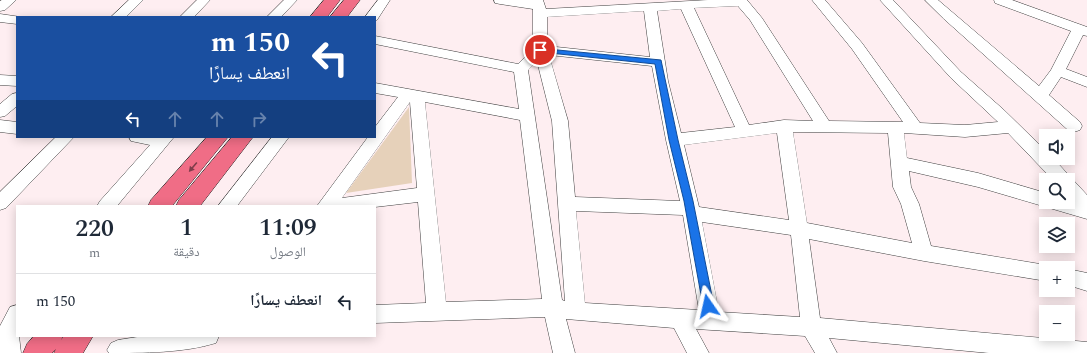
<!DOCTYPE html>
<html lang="ar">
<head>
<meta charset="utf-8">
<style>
	body { margin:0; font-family:Spectral,"Noto Naskh Arabic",serif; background:#f2f2f3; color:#1f2937; direction:rtl; height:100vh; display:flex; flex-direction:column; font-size:15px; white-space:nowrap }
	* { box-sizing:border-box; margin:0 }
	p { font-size:13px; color:#747a83 }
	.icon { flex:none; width:22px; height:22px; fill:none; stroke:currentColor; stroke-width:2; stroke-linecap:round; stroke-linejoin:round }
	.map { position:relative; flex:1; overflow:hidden; direction:ltr }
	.drawer { position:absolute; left:16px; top:205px; width:360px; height:132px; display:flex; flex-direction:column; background:#fff; border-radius:0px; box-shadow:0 2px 10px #0003; direction:rtl }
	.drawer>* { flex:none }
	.top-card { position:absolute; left:16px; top:16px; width:360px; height:122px; border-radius:0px; box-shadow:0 2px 10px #0003; direction:rtl; background:#1a4fa0; color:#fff; overflow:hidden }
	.controls { position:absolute; left:1039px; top:129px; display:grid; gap:8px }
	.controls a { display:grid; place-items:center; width:36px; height:36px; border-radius:0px; background:#fff; box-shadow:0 2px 10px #0003; font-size:20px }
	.pin { position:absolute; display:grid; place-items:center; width:34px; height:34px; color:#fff; margin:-17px; border:2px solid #fff; border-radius:50%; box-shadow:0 1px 4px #0007 }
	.me { position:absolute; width:44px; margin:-22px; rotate:349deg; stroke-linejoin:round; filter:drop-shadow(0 0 3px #0008) }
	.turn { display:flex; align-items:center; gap:14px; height:84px; padding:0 20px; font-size:18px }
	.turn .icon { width:52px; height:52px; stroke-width:2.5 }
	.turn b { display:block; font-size:28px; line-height:34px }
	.lanes { display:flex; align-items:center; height:38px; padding:0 20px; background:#0003; justify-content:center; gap:20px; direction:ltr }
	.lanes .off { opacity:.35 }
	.eta { display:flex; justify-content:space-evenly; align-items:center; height:68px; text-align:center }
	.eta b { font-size:24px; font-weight:600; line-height:28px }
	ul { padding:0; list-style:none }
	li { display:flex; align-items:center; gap:12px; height:56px; padding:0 20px; border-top:1px solid #e0e1e3 }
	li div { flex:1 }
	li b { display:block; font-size:15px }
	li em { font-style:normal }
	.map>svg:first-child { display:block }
	.green { fill:#e6d1ba }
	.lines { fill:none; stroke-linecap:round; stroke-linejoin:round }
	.minor-casing { stroke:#404040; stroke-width:1 }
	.major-casing { stroke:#1e1e1e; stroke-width:1 }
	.minor { fill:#fff; fill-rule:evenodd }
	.major { fill:#f06d86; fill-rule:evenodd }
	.oneway { fill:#7e3d4a }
	.route { fill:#1a73e8; stroke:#114b97 }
</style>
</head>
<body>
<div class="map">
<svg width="1087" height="353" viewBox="0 0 1087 353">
	<rect width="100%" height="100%" fill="#feeef1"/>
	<path class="green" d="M409 107 412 183 346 193Z"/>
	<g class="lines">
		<defs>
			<path id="minor" d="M2 0H16L5 10 0 11V1Z
				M129 0H143L126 17H111Z
				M197 0H210L194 17H180Z
				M284 0H297L281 17H267Z
				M378 0H390L377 20H375V17H365Z
				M494 0H543L546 9 708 0H747L762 18 829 121 903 122 852 49 812 0H825L862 43 920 123 965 125 998 122 951 78 880 0H893L961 72 1004 110 1046 151V158H1053L1087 195V219L978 187 909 171 911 187 919 204 931 246 1046 265 1053 268H1046V281L924 261 809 239 820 318 1087 342V353H989L829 338 837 353H815L805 336 696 329 709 353H687L674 328 566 319 575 353H553L545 317 375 323V305L426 303 418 202 375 207V206H317L368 137H375V127L398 97 375 93V83L519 109 514 72 375 44V36L518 64 533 49V9L500 4 495 3ZM738 6 750 20 813 121 784 120 749 125 694 8ZM681 9 735 127 681 133 668 81 657 11ZM644 11 650 57 547 46V17ZM549 55 652 66 666 140 680 201 575 197 568 121ZM537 61 552 121 565 301 562 300 528 70ZM410 102 417 188 342 198ZM425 102 520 120 542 299 446 302ZM793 132 888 133 893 187 901 204 912 243 807 223ZM777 133 789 220 699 207 684 145ZM904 133 965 137 1008 133 1053 180H1068V197L1071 200 1068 199V202H1046V193L978 173 907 158ZM576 211 683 215 699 310 585 303ZM702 222 791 235 800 317 719 312Z
				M925 0H938L1039 86 1051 70 1071 31 995 3 994 0H1012L1087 27V36L1083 35 1066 69 1087 77V87L1061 77 1049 95 1080 122 1082 126 1080 130 1074 132 1068 130 944 19Z
				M0 14 21 17H17V24L0 22Z
				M0 75 17 76V86L0 85Z
				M17 93V106L5 116 0 117V104L12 94Z
				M0 120 17 122V134L0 132Z
				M56 137H74L6 208 0 210V192Z
				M129 137H174L117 206H97L100 201 150 145 131 141Z
				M272 137H289L237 206H218Z
				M1068 269 1087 273V291L1068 285Z
				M17 305V336H19L21 353H0V326L10 307Z
				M144 336H219L216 343C184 353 143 353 109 353L107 350 111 343 118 340Z"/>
			<path id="major" d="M324 0H340L327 17H310Z
				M344 0H360L347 17H330Z
				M207 137H228L172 206H148L151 200Z
				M232 137H253L200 206H176L179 200Z
				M34 336H63L61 340 64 336H93L83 353H54L56 349 52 353H23L27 344Z"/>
		</defs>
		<use href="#minor" class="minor-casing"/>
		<use href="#major" class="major-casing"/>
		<use href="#minor" class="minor"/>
		<use href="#major" class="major"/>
	</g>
	<defs><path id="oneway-solid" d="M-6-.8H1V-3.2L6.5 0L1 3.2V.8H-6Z"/></defs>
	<use class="oneway" href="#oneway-solid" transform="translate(193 167) rotate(130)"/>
	<path class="route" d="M537 48 661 60 678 140 693 201 714 306 712 309 708 310 705 309 703 306 684 201 669 140 655 64 540 52 536 50Z"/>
</svg>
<div class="controls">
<a><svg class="icon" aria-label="sound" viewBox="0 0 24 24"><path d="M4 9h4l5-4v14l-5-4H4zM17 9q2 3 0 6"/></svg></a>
<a><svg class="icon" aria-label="search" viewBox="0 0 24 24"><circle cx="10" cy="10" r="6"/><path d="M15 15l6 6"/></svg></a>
<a><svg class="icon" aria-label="layers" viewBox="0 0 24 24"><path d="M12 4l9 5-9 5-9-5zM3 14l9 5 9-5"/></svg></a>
<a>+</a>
<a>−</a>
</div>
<div class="pin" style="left:540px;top:50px;background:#d93025"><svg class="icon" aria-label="arrive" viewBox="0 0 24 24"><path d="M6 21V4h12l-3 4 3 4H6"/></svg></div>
<svg class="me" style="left:708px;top:306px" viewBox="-20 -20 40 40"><path d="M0-17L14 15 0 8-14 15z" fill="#1a73e8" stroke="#fff" stroke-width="4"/></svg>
<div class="top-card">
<div class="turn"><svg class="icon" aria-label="left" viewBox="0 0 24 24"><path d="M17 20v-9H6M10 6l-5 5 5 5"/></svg><div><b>150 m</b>انعطف يسارًا</div></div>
<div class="lanes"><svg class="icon" aria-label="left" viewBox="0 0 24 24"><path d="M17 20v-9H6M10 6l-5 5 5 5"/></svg><svg class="icon off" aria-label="ahead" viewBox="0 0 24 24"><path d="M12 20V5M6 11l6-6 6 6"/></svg><svg class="icon off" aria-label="ahead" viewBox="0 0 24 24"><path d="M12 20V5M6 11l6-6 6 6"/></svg><svg class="icon off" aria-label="right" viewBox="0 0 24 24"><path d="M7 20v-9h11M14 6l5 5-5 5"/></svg></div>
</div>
<section class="drawer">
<div class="eta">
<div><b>11:09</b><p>الوصول</p></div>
<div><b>1</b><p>دقيقة</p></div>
<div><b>220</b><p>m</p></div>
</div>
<ul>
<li><svg class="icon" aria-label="left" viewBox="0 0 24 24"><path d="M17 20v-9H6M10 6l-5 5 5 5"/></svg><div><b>انعطف يسارًا</b></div><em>150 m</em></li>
</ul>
</section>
</div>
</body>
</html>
